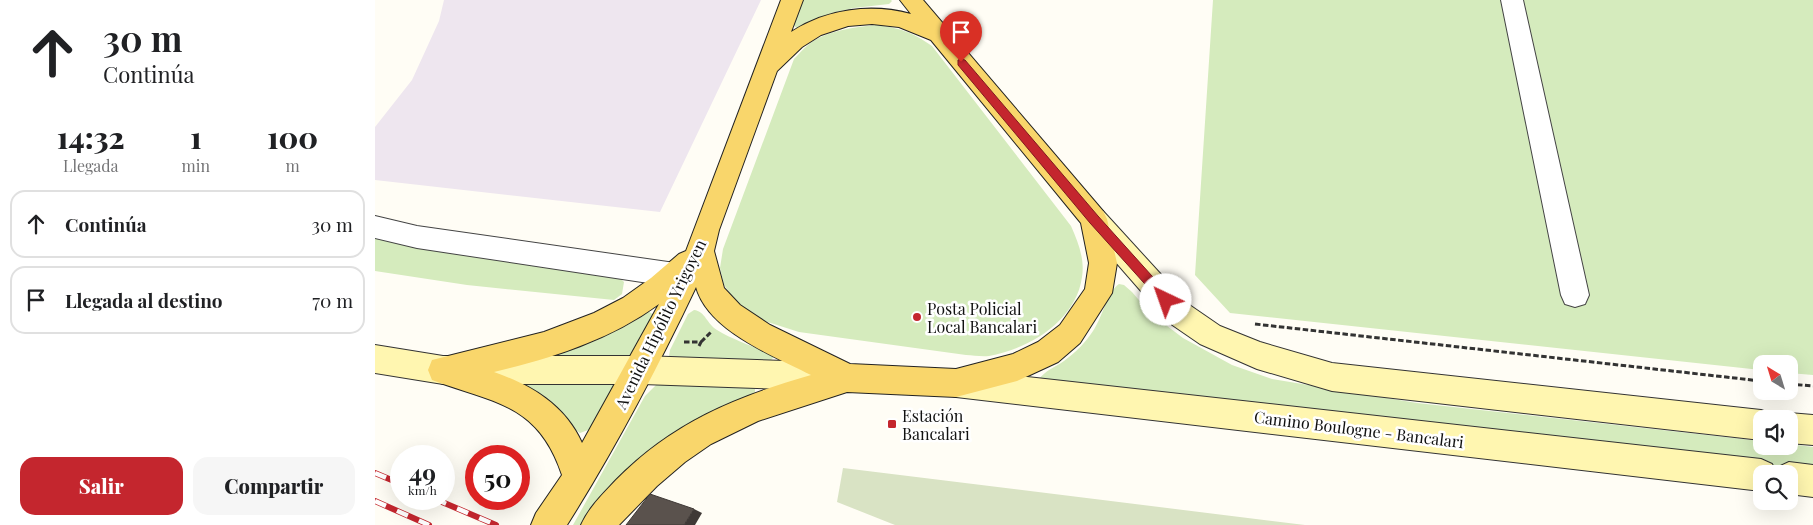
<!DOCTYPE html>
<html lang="es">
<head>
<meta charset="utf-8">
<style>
	body { margin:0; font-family:"Playfair Display",serif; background:#f6f6f6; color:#202124; height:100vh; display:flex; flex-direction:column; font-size:19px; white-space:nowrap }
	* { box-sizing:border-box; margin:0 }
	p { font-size:16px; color:#757577 }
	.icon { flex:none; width:28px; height:28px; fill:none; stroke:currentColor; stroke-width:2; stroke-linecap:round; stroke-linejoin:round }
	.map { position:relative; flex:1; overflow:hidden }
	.drawer { display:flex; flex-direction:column; background:#fff; width:375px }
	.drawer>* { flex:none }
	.banner { background:#fff; color:#202124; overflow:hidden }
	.needle { width:32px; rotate:322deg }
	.fabs { position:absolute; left:1378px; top:355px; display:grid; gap:10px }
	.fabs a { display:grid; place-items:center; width:45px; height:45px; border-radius:10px; background:#fff; box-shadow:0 5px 20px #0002; font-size:25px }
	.speed { position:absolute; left:15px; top:445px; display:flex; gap:10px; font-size:25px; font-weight:700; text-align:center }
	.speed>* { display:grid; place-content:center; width:65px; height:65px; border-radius:50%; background:#fff; box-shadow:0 5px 20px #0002; line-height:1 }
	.speed small { font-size:12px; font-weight:400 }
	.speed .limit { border:8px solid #d22; background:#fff; color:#111 }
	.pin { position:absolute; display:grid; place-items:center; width:42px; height:42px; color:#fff; margin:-51px -21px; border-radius:50% 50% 50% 0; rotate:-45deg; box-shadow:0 0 5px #0007 }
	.pin .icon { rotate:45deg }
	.me { position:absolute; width:55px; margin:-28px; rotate:318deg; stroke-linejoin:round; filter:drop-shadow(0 0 4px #0008) }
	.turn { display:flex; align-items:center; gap:18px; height:105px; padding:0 20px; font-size:22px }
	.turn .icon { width:65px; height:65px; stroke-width:2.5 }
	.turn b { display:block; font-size:35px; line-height:42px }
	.eta { display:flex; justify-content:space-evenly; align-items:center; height:85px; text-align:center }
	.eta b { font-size:30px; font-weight:800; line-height:35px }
	.button { display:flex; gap:10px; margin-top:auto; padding:10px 20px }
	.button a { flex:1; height:58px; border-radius:15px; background:#c4262e; color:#fff; font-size:20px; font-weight:800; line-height:58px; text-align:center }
	.button a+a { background:#f6f6f6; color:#202124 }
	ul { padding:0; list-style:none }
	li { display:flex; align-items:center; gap:15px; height:68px; margin:0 10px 8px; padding:0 10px; border:2px solid #e0e0e0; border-radius:15px }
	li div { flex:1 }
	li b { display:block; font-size:19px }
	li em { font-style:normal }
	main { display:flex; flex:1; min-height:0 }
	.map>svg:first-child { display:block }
	.industrial { fill:#eee6ef }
	.green { fill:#d5ebbd }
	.cemetery { fill:#d9e3c4 }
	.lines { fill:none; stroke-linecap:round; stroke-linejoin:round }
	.minor-casing { stroke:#444; stroke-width:2 }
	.secondary-casing { stroke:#333; stroke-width:2 }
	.primary-casing { stroke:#222; stroke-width:2 }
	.path { stroke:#333; stroke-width:3; stroke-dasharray:5.5 2.5; stroke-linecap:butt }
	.minor { fill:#fff; fill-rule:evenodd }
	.secondary { fill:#fff6b0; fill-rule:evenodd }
	.primary { fill:#f9d66b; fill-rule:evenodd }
	.rail-casing { stroke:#c4262e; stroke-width:6 }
	.rail { stroke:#fff; stroke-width:4.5; stroke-dasharray:12; stroke-linecap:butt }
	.shaded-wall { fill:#3f3936 }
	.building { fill:#5a524d; stroke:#3f3936 }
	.route { fill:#c4262e; stroke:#7f191e }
	.poi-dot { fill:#c4262e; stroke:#fff; stroke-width:2 }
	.labels { text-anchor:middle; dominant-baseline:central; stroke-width:5; stroke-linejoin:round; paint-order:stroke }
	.poi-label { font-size:16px; fill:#111; stroke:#fff; text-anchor:start }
	.street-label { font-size:16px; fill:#111; stroke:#fff }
</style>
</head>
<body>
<main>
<section class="drawer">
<div class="banner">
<div class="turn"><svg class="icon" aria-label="ahead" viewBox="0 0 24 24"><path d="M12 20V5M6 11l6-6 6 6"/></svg><div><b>30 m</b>Continúa</div></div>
</div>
<div class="eta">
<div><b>14:32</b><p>Llegada</p></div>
<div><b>1</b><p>min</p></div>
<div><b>100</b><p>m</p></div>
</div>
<ul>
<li><svg class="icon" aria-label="ahead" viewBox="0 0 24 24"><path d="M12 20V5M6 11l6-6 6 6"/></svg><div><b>Continúa</b></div><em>30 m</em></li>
<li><svg class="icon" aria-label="arrive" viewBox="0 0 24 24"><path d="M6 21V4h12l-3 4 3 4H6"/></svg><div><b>Llegada al destino</b></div><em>70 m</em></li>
</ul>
<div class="button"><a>Salir</a><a>Compartir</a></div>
</section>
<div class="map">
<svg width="1438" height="525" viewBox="0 0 1438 525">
	<rect width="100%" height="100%" fill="#fffdf5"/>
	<path class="industrial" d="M69 0H386L285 212 0 180V127L37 80 64 21Z"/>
	<path class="green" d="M428 0H516L517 1 514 4 479 8 457 13 422 28 419 26 420 22Z
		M838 0H1438V375L1414 373V364H1386V370L855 313 820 275Z
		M501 25C525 28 537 32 557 46L696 226C703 242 710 259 707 277 701 321 654 349 614 356 606 357 598 355 591 355L424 332 377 317 361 302 349 285 345 268 348 249 419 59C423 55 428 49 433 45 449 31 480 27 501 25Z
		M0 233 244 277 249 282 247 294 239 300 92 285 0 271Z
		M744 284 749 285 757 292 775 313 808 338 857 365 897 379 1042 403 1386 441V446H1414V444L1438 447V470L669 385 664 379C670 371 680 367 689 361 700 353 711 342 718 331 727 318 733 291 744 284Z
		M319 310C330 311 332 324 342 330 360 341 381 347 400 356L396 360H297L294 356 295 350 313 314Z
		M273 311 280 316 264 353 250 362 165 355 228 336 252 325Z
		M145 382 236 383 240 386 216 429 205 433 136 384Z
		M291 383 380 387V392L376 397 207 525H198L270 396 281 385Z"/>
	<path class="cemetery" d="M468 468 930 525H520L462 502Z"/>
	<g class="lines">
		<defs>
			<path id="minor" d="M1126 0H1148L1214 295 1210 304 1200 307 1190 304 1186 295Z
				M0 216 42 226 300 263 310 267 314 275 310 283 300 287 42 248 0 238Z"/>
			<path id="secondary" d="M719 208 728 211 813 304 845 326 885 342 957 363 1386 410 1397 414 1399 419H1386V440L957 391 882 369 825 344 793 322 710 227 706 219 710 211Z
				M0 345 68 356H267L470 363 481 367 485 377 481 387 470 391 267 384H68L0 373Z
				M581 369 1386 459 1397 464 1401 472 1403 467 1414 462 1438 465V497L1414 494V474H1386V491L581 397 570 393 566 383 570 373Z
				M1414 413 1438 415V445L1414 443V419H1402Z"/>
			<path id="primary" d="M406 0H428L416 32C451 9 496 3 536 14L525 0H548L728 211 732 219 742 263 737 293 705 343 683 362 642 381 581 397 472 392 383 421 336 444 310 462 282 486 244 525H206C214 507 228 494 241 480 297 423 360 397 436 375 399 356 333 331 321 287 282 369 240 449 192 525H156L161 513 187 475C163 403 119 403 57 380L53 370 57 360 169 332 219 313 248 298 276 278 304 254 311 251ZM497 24 524 27 556 40 706 223 714 263 710 289 685 325 663 342 638 354 581 369 475 364 395 325 365 305 349 288 339 251 344 230 402 71 427 47 446 35 473 26ZM284 304 207 443C190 405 156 385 119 372 177 358 235 340 284 304Z"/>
		</defs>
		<use href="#minor" class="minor-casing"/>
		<use href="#secondary" class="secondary-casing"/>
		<use href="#primary" class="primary-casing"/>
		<path class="path" d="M880 324 1386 381
			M309 342H326L324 346
			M326 342 336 332
			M1414 384 1438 386"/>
		<use href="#minor" class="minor"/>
		<use href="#secondary" class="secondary"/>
		<use href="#primary" class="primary"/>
		<defs>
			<path id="rail" d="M0 473 26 484
				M60 499 121 525
				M0 501 54 525"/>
		</defs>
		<use href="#rail" class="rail-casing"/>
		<use href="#rail" class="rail"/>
	</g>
	<path class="shaded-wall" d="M319 509 327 513 320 525H309Z"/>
	<path class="building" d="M275 494 319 509 309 525H251Z"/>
	<path class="route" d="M586 59 590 60 723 216 795 296 797 300 795 303 791 305 787 303 715 223 583 65V60Z"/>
	<g class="poi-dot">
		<circle cx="542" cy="317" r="5"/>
		<rect x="512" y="419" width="10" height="10" rx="2.5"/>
	</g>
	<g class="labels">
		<g class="poi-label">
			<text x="552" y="308">Posta Policial<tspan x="552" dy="18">Local Bancalari</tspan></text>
			<text x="527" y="415">Estación<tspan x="527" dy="18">Bancalari</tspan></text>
		</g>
		<g class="street-label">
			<text transform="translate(285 324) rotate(-64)">Avenida Hipólito Yrigoyen</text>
			<text transform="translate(984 429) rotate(7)">Camino Boulogne - Bancalari</text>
		</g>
	</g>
</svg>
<div class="fabs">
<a><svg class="needle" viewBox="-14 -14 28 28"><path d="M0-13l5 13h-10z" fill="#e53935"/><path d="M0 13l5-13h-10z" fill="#757577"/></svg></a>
<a><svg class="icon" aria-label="sound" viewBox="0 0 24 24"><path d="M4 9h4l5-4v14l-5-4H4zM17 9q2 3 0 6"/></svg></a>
<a><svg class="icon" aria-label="search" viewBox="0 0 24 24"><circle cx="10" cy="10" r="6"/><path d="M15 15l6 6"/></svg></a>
</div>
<div class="speed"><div>49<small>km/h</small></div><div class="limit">50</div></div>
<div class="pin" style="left:586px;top:62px;background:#d93025"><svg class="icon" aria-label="arrive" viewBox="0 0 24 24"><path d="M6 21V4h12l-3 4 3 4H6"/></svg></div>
<svg class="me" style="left:791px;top:300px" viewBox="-20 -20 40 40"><circle r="19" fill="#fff"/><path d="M0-13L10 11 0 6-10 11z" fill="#c4262e"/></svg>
</div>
</main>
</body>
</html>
